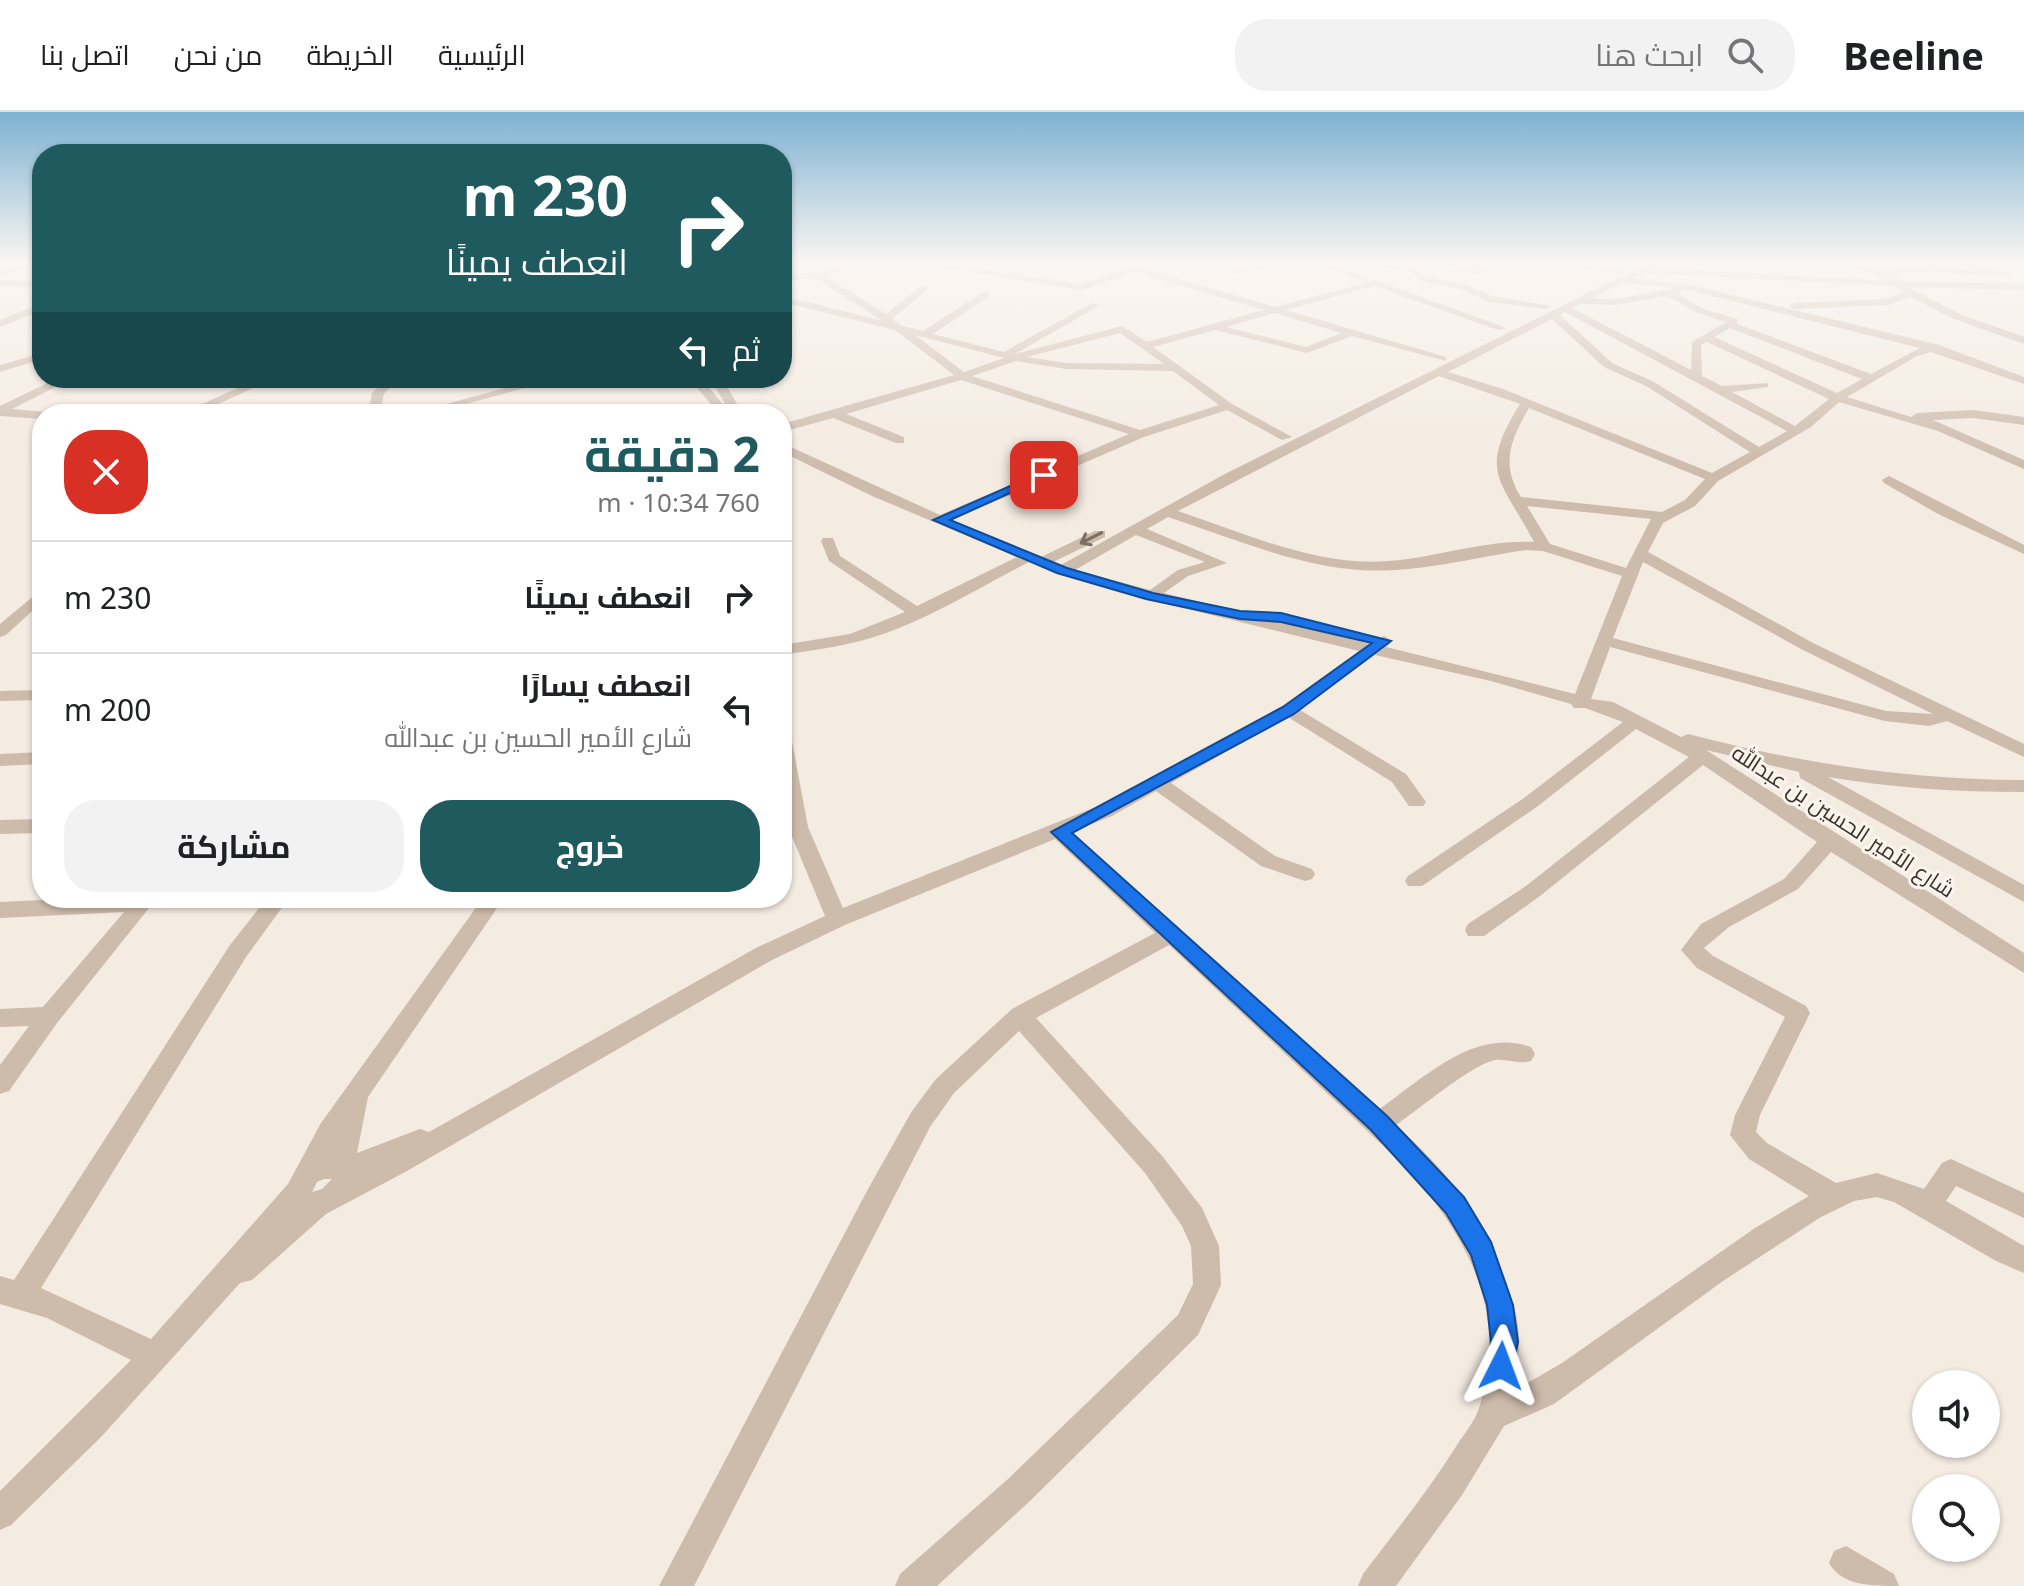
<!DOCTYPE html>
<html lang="ar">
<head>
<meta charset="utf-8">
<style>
	body { margin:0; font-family:"Noto Sans",Cairo,sans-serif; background:#f2f2f2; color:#202124; direction:rtl; height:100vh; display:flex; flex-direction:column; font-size:30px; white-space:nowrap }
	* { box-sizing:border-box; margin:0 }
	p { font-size:26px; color:#757577 }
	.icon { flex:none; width:44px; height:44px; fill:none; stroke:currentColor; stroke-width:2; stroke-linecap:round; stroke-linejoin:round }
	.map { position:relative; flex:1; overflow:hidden; direction:ltr }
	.side { position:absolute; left:32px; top:292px; width:760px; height:504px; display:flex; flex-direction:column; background:#fff; border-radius:32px; box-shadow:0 2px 6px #0004; direction:rtl }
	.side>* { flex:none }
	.hud { position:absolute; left:32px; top:32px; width:760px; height:244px; border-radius:32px; box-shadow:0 2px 6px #0004; direction:rtl; background:#1f5a5e; color:#fff; overflow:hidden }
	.fabs { position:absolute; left:1912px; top:1258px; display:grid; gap:16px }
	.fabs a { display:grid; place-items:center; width:88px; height:88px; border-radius:50%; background:#fff; box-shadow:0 2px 6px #0004; font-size:40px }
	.pin { position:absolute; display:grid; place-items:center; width:68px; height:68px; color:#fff; margin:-34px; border-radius:16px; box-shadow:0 4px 12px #0006 }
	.me { position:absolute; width:88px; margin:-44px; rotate:3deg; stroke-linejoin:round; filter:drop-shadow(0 0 6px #0008) }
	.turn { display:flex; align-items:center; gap:28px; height:168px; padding:0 32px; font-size:36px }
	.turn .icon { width:104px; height:104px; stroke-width:2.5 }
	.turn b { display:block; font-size:56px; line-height:68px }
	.then { display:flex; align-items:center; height:76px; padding:0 32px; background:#0003; gap:16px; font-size:30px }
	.round { display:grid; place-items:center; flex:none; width:84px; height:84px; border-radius:32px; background:#f2f2f2 }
	.summary { display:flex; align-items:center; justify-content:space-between; height:136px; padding:0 32px }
	h1 { font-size:48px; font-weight:700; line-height:60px; color:#1f5a5e }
	.button { display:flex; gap:16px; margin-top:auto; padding:16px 32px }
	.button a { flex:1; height:92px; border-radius:32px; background:#1f5a5e; color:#fff; font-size:32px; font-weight:700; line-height:92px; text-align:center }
	.button a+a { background:#f2f2f2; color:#202124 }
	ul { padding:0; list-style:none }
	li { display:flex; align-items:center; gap:24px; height:112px; padding:0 32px; border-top:2px solid #e0e0e0 }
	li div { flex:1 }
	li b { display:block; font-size:30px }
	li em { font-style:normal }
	header { display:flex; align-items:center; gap:48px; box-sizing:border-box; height:112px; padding:0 40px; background:#fff; border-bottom:2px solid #e0e0e0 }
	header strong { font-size:38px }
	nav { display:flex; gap:44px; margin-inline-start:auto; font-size:28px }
	.search { width:560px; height:72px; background:#f2f2f2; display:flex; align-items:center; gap:20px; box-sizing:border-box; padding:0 28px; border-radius:32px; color:#757577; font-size:30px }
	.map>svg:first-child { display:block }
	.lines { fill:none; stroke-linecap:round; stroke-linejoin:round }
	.minor { fill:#cdbbac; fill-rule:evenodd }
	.oneway { stroke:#7d6f65 }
	.route { fill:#1a73e8; stroke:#114b97; stroke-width:2 }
	.labels { text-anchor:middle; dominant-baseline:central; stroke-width:6; stroke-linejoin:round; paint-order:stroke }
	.street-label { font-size:22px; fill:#3b302b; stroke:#fbf5ee }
</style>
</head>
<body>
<header>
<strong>Beeline</strong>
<div class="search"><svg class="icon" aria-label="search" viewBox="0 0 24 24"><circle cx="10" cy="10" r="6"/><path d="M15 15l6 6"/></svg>ابحث هنا</div>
<nav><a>الرئيسية</a><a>الخريطة</a><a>من نحن</a><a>اتصل بنا</a></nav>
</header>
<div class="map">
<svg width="2024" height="1474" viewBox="0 0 2024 1474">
	<rect width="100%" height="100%" fill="#f4ebe1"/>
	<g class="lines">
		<path class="minor" d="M20 152H32L0 165V159Z
			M852 152H866L825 164 886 202 921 174H927V178L892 207 902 214 923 219 983 180H989V184L933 222 1004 240 1092 191 1100 193 1015 242 1122 214 1147 230 1264 198 1135 160 1081 178 920 152H941L1080 172 1135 154 1275 195 1365 171 1318 152H1330L1507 216 1498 218 1374 174 1286 198 1446 245V249L1352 224 1307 241 1215 218 1153 235 1232 292 1292 325 1282 328 1227 298 1144 325 952 408 1041 445 1095 419H1105V425L1053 450 1061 453 1223 363 1646 152H1657L1652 156 1888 169 1848 152H1860L1879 158 1924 153 1975 157 1962 152H1976L2011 162 2006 165 1924 159 1891 163 1900 169 2024 172V178L1908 175 1962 203 2024 225V232L1954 207 1910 185 1888 193 1794 197 1789 194 1794 191 1887 187 1903 180 1895 174 1643 161 1632 166 1695 174 1939 233 2024 265V272L1931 240 1917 244 1847 285 1911 305 1917 301 1973 298 2024 305V313L1973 306 1933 308 2024 348V357L1938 319 1839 290 1811 315 1718 369 1695 394 1663 411 1648 440 1815 532 2024 632V645L1947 609 1929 614 1885 609 1610 535 1591 587 1613 590 1681 625 1688 622C1799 651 1909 668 2024 668V680C1958 680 1893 676 1828 665L2024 773V790L1800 666 1799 660 1706 638 2024 841V861L1831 740 1798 777 1729 815 1704 836 1713 844 1806 894 1810 901 1760 1003 1756 1020 1767 1031 1836 1071 1877 1061 1924 1077 1942 1051 1951 1047 2024 1081V1106L1956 1074 1946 1089 2024 1134V1161L1996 1149 1894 1090 1877 1085 1854 1089 1821 1105 1723 1169 1554 1292 1504 1314 1462 1383 1396 1474H1358L1363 1462C1395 1420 1429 1378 1457 1333 1464 1322 1475 1309 1479 1296 1509 1203 1470 1131 1412 1061L1169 833 1036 906 1163 1045 1202 1096 1219 1134 1221 1173 1198 1223 1030 1389 937 1474H895L900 1462 1008 1367 1178 1203 1193 1172 1191 1134 1182 1114 1145 1061 1019 919 954 981 930 1015 694 1474H659L868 1077 912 999 936 967 1012 897 1155 821 1055 727 845 813 772 848 407 1059 326 1102 252 1168 240 1171 102 1324 11 1413 0 1418V1379L131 1248 47 1206 0 1192V1164L14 1168 230 833 267 786H289L246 845 41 1176 151 1227 288 1072 321 1011 483 786H504L368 985 357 1041 420 1017 429 1020 756 836 825 804 788 715 782 678V618L791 624 808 715 843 796 1098 694 1282 594 1359 539 1146 487 1057 462 1029 450C972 479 917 515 856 530 832 536 806 539 782 543V533L850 522 905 500 829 449 821 429 823 426H833L840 444 917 494 1017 445 872 384 782 340V331L940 403 1129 322 961 268 846 302 904 325V331H896L833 306 782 320V312L954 263 895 218 782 190V184L883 209 815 166 782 169V163L817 160ZM1622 171 1678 176 1615 187 1592 186ZM1684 177 1920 236 1871 262 1737 212 1738 207 1704 197 1678 182ZM1667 184 1698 201 1726 210 1692 230 1691 258 1572 196 1581 192 1615 193ZM1565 200 1787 319 1759 335 1654 270 1612 251 1560 203ZM1275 201 1341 221 1306 235 1226 215ZM1552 207 1604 255 1646 274 1750 340 1712 361 1503 277 1448 260ZM1730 216 1862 267 1837 281 1714 225ZM1120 221 1164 252 1066 251 1027 245ZM915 223 1004 246 964 260ZM1707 230 1829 287 1795 314 1732 280 1768 275V271L1722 274 1702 264 1701 233ZM1016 249 1066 257 1173 259 1219 293 1140 318 972 264ZM1439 264 1520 292C1477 361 1501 367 1534 430 1486 427 1436 446 1387 449 1317 455 1244 421 1178 399ZM1529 296 1705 367 1685 388 1662 400 1521 385C1500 352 1511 327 1529 296ZM1527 394 1651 407 1626 456 1550 432ZM1168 405C1227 424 1288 451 1350 457 1407 464 1470 446 1526 438L1543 439 1622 464 1575 582 1386 535 1392 529 1384 524 1370 532 1164 481 1188 464 1227 451 1147 417ZM1136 423 1205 450 1178 458 1150 478 1075 458ZM1643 450 1803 538 1933 602 1886 599 1613 526ZM1375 543 1491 569 1571 592 1574 596H1585L1623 610 1524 686 1408 764 1405 769 1408 774H1422L1538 694 1636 617 1689 645 1526 774 1468 812 1465 818 1468 824H1484L1540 784 1703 653 1817 730 1784 767 1701 812 1681 838 1697 856 1785 905 1735 1003 1730 1023 1749 1047 1809 1084 1755 1116 1562 1251 1512 1280C1514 1264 1519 1248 1519 1232 1520 1212 1513 1190 1507 1172 1484 1103 1448 1061 1396 1013 1418 998 1471 953 1495 948 1507 946 1519 953 1531 949L1535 942 1531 935C1474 915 1423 967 1378 998L1072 720 1112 704 1156 679 1261 754 1305 769 1312 767 1315 762 1312 757 1275 744 1171 671 1288 605 1392 670 1409 694H1423L1426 690 1406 662 1300 598ZM324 1067H332L322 1077 312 1080 317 1070Z
			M1271 152H1303L1233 161 1228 158Z
			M1359 152 1414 155 1427 165 1467 173 1491 184 1552 194 1547 197 1489 190 1461 177 1421 169 1411 160Z
			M1470 152H1479L1488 159 1483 162 1444 159 1474 156Z
			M1552 152H1580L1626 159 1621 162Z
			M0 168 42 169V175L0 174Z
			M42 191V198L0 215V208Z
			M42 241V247L0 260V253Z
			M58 266H73L12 297 46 300 42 302V307L0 304V294Z
			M260 266H275L196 302H180Z
			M387 266H399L384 282 380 302H368L372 281Z
			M543 266H562L429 302H409Z
			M689 266H701L731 302H719Z
			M710 266H722L743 302H731Z
			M1889 364 2024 433V442L1938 402 1884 371 1882 368Z
			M42 477V490L6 523 0 525V512Z
			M42 578V588L0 589V579Z
			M42 640V652L0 654V642Z
			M42 707V721L0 722V708Z
			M86 786H157L57 911 9 979 0 982V953L29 914 0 915V897L43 895 124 800 0 806V790Z
			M1846 1434 1894 1462 1899 1474C1872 1474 1842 1474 1829 1451L1834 1439Z"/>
	</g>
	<defs><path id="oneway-shaft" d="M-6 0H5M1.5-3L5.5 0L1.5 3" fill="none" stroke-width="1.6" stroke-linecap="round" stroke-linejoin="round" transform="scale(2)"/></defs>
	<use class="oneway" href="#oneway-shaft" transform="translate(1091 426) rotate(153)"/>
	<linearGradient id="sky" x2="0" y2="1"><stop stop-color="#7eb2d2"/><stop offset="0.42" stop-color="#faf6f2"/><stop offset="1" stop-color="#faf6f2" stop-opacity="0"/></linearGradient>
	<rect width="2024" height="358" fill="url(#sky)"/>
	<path class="route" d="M1040 361 1050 363 950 408 1067 456 1153 481 1240 499 1281 501 1391 529 1294 602 1072 721 1387 1004 1464 1085 1491 1130 1513 1193 1518 1230 1510 1264 1501 1268 1491 1264 1487 1254 1491 1230 1487 1193 1471 1143 1446 1101 1371 1018 1051 720 1283 595 1372 531 1281 510 1240 507 1146 487 1057 461 933 408Z"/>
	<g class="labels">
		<g class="street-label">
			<text transform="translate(1844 708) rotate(33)">شارع الأمير الحسين بن عبدالله</text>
		</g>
	</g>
</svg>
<div class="fabs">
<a><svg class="icon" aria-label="sound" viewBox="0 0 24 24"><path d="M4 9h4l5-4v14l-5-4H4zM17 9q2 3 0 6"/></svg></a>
<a><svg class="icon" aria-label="search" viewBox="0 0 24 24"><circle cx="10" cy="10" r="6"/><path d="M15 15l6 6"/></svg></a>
</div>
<div class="pin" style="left:1044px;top:363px;background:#d93025"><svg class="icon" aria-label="arrive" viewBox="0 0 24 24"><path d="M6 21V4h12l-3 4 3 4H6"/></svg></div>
<svg class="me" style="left:1501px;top:1254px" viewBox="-20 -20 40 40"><path d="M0-17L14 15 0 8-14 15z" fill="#1a73e8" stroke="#fff" stroke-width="4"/></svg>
<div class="hud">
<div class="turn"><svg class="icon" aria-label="right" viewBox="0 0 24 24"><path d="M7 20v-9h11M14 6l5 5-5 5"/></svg><div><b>230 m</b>انعطف يمينًا</div></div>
<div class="then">ثم<svg class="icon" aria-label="left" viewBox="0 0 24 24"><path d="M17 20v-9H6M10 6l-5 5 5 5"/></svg></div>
</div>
<section class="side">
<div class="summary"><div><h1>2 دقيقة</h1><p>760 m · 10:34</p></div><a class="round" style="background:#d93025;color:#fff"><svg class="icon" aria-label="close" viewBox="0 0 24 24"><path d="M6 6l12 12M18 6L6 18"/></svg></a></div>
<ul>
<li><svg class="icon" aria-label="right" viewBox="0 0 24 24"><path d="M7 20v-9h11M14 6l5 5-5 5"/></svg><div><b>انعطف يمينًا</b></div><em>230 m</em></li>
<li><svg class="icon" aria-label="left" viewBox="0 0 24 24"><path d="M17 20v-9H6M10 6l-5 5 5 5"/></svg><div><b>انعطف يسارًا</b><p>شارع الأمير الحسين بن عبدالله</p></div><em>200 m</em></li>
</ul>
<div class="button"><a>خروج</a><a>مشاركة</a></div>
</section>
</div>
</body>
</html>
